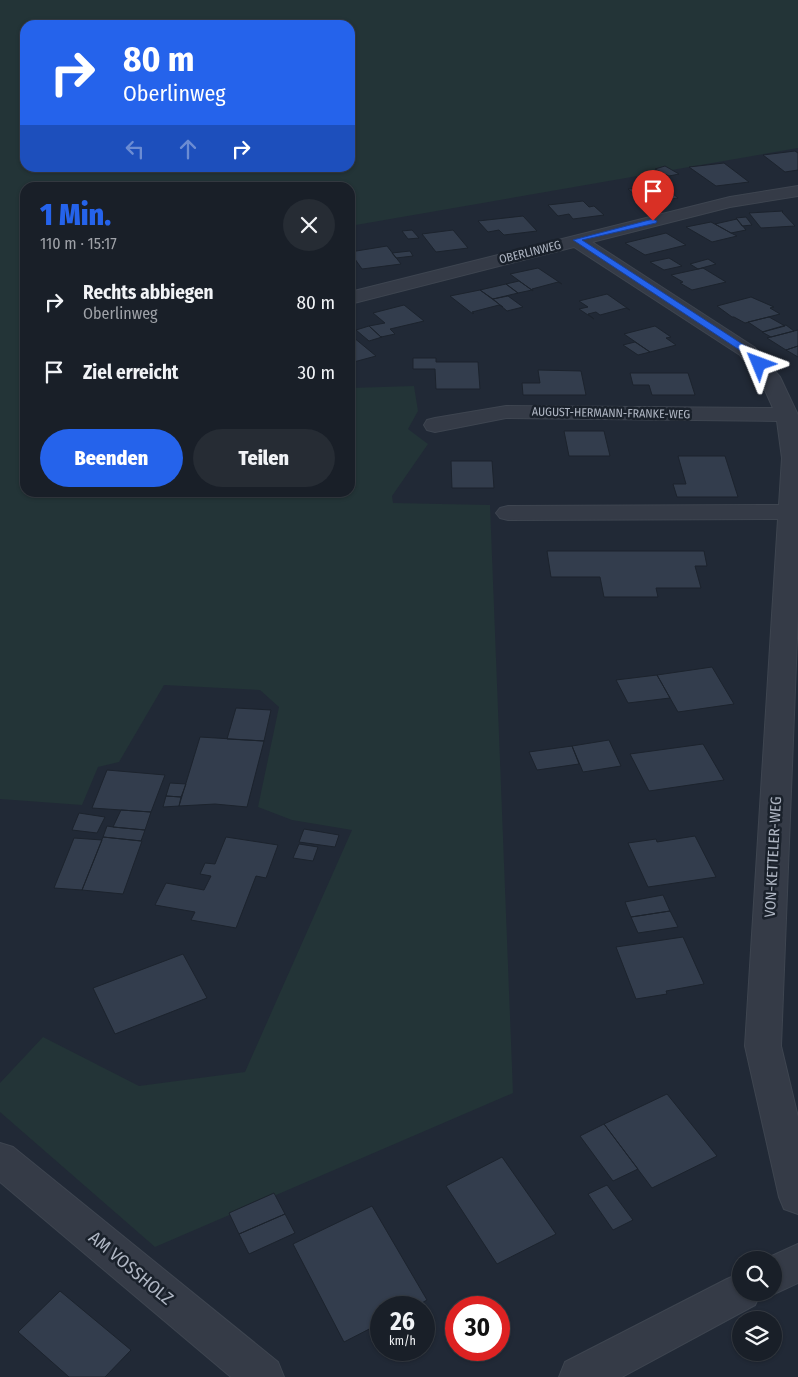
<!DOCTYPE html>
<html lang="de">
<head>
<meta charset="utf-8">
<style>
	body { margin:0; font-family:"Fira Sans Condensed",sans-serif; background:#262c34; color:#f1f3f6; height:100vh; display:flex; flex-direction:column; font-size:19px; white-space:nowrap }
	* { box-sizing:border-box; margin:0 }
	p { font-size:16px; color:#9fa2a8 }
	.icon { flex:none; width:28px; height:28px; fill:none; stroke:currentColor; stroke-width:2; stroke-linecap:round; stroke-linejoin:round }
	.map { position:relative; flex:1; overflow:hidden }
	.drawer { position:absolute; left:20px; top:182px; width:335px; height:315px; display:flex; flex-direction:column; background:#191f28; border-radius:15px; box-shadow:0 1px 4px #0004,0 0 0 1px #373d45 }
	.drawer>* { flex:none }
	.top-card { position:absolute; left:20px; top:20px; width:335px; height:152px; border-radius:15px; box-shadow:0 1px 4px #0004,0 0 0 1px #373d45; background:#2563eb; color:#fff; overflow:hidden }
	.controls { position:absolute; left:732px; top:1251px; display:grid; gap:10px }
	.controls a { display:grid; place-items:center; width:50px; height:50px; border-radius:50%; background:#191f28; box-shadow:0 1px 4px #0004,0 0 0 1px #373d45; font-size:25px }
	.speed { position:absolute; left:370px; top:1296px; display:flex; gap:10px; font-size:25px; font-weight:700; text-align:center }
	.speed>* { display:grid; place-content:center; width:65px; height:65px; border-radius:50%; background:#191f28; box-shadow:0 1px 4px #0004,0 0 0 1px #373d45; line-height:1 }
	.speed small { font-size:12px; font-weight:400 }
	.speed .limit { border:8px solid #d22; background:#fff; color:#111 }
	.pin { position:absolute; display:grid; place-items:center; width:42px; height:42px; color:#fff; margin:-51px -21px; border-radius:50% 50% 50% 0; rotate:-45deg; box-shadow:0 0 5px #0007 }
	.pin .icon { rotate:45deg }
	.me { position:absolute; width:55px; margin:-28px; rotate:314deg; stroke-linejoin:round; filter:drop-shadow(0 0 4px #0008) }
	.turn { display:flex; align-items:center; gap:18px; height:105px; padding:0 20px; font-size:22px }
	.turn .icon { width:65px; height:65px; stroke-width:2.5 }
	.turn b { display:block; font-size:35px; line-height:42px }
	.lanes { display:flex; align-items:center; height:48px; padding:0 20px; background:#0003; justify-content:center; gap:25px; direction:ltr }
	.lanes .off { opacity:.35 }
	.round { display:grid; place-items:center; flex:none; width:52px; height:52px; border-radius:26px; background:#262c34 }
	.summary { display:flex; align-items:center; justify-content:space-between; height:85px; padding:0 20px }
	h1 { font-size:30px; font-weight:800; line-height:38px; color:#2563eb }
	.action { display:flex; gap:10px; margin-top:auto; padding:10px 20px }
	.action a { flex:1; height:58px; border-radius:30px; background:#2563eb; color:#fff; font-size:20px; font-weight:800; line-height:58px; text-align:center }
	.action a+a { background:#262c34; color:#f1f3f6 }
	ul { padding:0; list-style:none }
	li { display:flex; align-items:center; gap:15px; height:70px; padding:0 20px }
	li div { flex:1 }
	li b { display:block; font-size:19px }
	li em { font-style:normal }
	.map>svg:first-child { display:block }
	.green { fill:#233437; fill-rule:evenodd }
	.building { fill:#333d4d; stroke:#1c232d }
	.lines { fill:none; stroke-linecap:round; stroke-linejoin:round }
	.minor-casing { stroke:#3e4550; stroke-width:2 }
	.minor { fill:#353b47; fill-rule:evenodd }
	.route { fill:#2563eb; stroke:#184099 }
	.labels { text-anchor:middle; dominant-baseline:central; stroke-width:5; stroke-linejoin:round; paint-order:stroke }
	.far-street-label { font-size:12px; fill:#afb6c3; stroke:#1a212b }
	.street-label { font-size:15px; fill:#afb6c3; stroke:#1a212b }
	.near-street-label { font-size:18px; fill:#afb6c3; stroke:#1a212b }
</style>
</head>
<body>
<div class="map">
<svg width="798" height="1377" viewBox="0 0 798 1377">
	<rect width="100%" height="100%" fill="#212936"/>
	<path class="green" d="M0 0H798V148L350 226V188H25V492H350V388L414 386 418 411 408 429 428 444 392 496 393 503 490 505 513 1093 155 1247 0 1112V1083L43 1037 139 1086 245 1072 352 830 292 820 258 807 279 707 260 690 164 685 119 762 98 767 82 805 0 799ZM25 25H350V168H25Z"/>
	<path class="building" d="M795 151 798 153V170L785 172 763 155Z
		M724 163 749 182 716 186 689 167Z
		M665 166 679 174 669 176 655 169Z
		M657 181 678 198 644 203 628 189 639 188 634 184Z
		M583 201 589 207 594 206 604 215 573 219 569 214 558 216 548 205Z
		M783 211 782 212 795 226 761 228 749 213Z
		M523 216 537 231 504 235 499 230 488 232 478 221Z
		M746 217 752 225 742 226 736 218Z
		M737 219 746 230 731 233 715 224Z
		M711 222 731 233 737 236 712 242 686 227Z
		M412 230 419 238 408 239 402 231Z
		M453 230 468 248 436 252 422 234Z
		M666 233 686 245 645 255 625 243Z
		M387 246 401 264 362 269 350 252Z
		M410 251 413 256 396 258 392 253Z
		M669 258 682 266 664 270 650 262Z
		M708 259 716 264 698 269 690 264Z
		M538 268 562 284 558 282 532 289 533 291 510 274Z
		M703 268 726 282 692 290 680 283 683 282 671 275Z
		M519 281 532 290 518 293 506 284Z
		M506 284 518 293 493 299 480 290Z
		M480 290 503 307 499 305 472 312 474 313 473 314 450 296Z
		M607 294 630 310 626 308 600 315 596 312 588 314 594 319 579 309 588 307 579 301Z
		M508 296 523 307 507 311 493 299Z
		M751 297 774 307 770 308 780 314 745 323 734 317H732L717 306Z
		M404 305 424 321 390 329 395 334 381 337 369 326 385 323 373 313Z
		M769 317 785 326 763 332 748 322Z
		M786 325 794 331 771 337 762 332Z
		M369 326 381 337H382L369 341 356 330Z
		M655 326 671 337 666 338 676 345 650 352 624 334Z
		M798 330V346L786 350 767 338Z
		M353 337 376 356 350 363V338Z
		M635 342 650 352 638 355 623 345Z
		M798 346V357L786 350Z
		M413 358H436V362H478L480 389H436L435 369H413Z
		M538 370 581 371 586 395H523L522 383H540Z
		M630 373H688L695 395H652L649 385H633Z
		M564 431H604L610 456H569Z
		M678 456H725L738 497H677L673 484H686Z
		M451 461H492L494 488H452Z
		M547 551H704L707 566H695L701 588H656L658 597H604L600 577H551Z
		M712 667 734 704 678 712 657 675Z
		M657 675 670 698 628 703 616 680Z
		M236 708 271 710 264 741 227 739Z
		M200 737 264 741 247 807 215 804 179 806Z
		M609 740 621 766 583 772 572 746Z
		M703 744 724 780 649 791 630 754Z
		M572 746 579 764 537 770 529 752Z
		M107 770 165 775 151 812 92 808Z
		M170 783 186 784 181 797 166 796Z
		M166 796 181 797 179 806 163 807Z
		M121 810 151 812 145 830 113 827Z
		M79 813 105 817 97 833 72 830Z
		M107 826 113 827 145 830 141 841 103 837Z
		M304 829 339 835 335 847 299 842Z
		M695 836 716 877 648 887 628 843 656 839 657 842Z
		M103 837 142 841 123 894 82 890Z
		M226 837 278 845 266 878 256 876 236 928 191 920 195 912 155 905 166 883 204 890 211 876 200 874 205 863 215 864Z
		M74 838 102 840 82 890 54 888Z
		M299 844 318 847 313 861 293 858Z
		M663 895 670 911 631 917 625 902Z
		M670 911 678 927 638 933 631 917Z
		M683 937 704 984 666 991 667 994 636 999 616 947Z
		M183 954 207 998 115 1034 93 988Z
		M667 1094 717 1156 652 1188 604 1124Z
		M604 1124 638 1169 613 1181 580 1136Z
		M502 1157 556 1234 497 1264 446 1186Z
		M607 1185 633 1220 613 1230 588 1194Z
		M274 1193 285 1214 239 1234 229 1213Z
		M372 1206 427 1300 413 1308H381V1323L344 1342 293 1244Z
		M285 1214 295 1233 249 1254 239 1234Z
		M60 1291 131 1350 105 1377H69L18 1332Z"/>
	<g class="lines">
		<defs>
			<path id="minor" d="M798 186V196L730 207 592 242 754 347 780 377 798 415V613L781 1046 798 1117V1214L784 1209 779 1197 745 1046 778 519 508 520 500 518 496 513 500 508 508 506 779 505 782 458 777 421 506 418 435 432 427 430 424 425 427 420 435 418 506 406 773 408 760 379 740 355 574 247 350 304V292L730 197Z
				M0 1143 13 1147 278 1362 284 1377H231L0 1182Z
				M798 1244V1283L774 1294 771 1292H774V1260H763Z
				M741 1273V1292H761L755 1305 622 1377H559L565 1362 727 1279Z"/>
		</defs>
		<use href="#minor" class="minor-casing"/>
		<use href="#minor" class="minor"/>
	</g>
	<path class="route" d="M653 219 657 221 656 223 582 240 750 349 763 364 762 366H756L744 353 573 240Z"/>
	<g class="labels">
		<g class="far-street-label">
			<text transform="translate(530 252) rotate(-14)">OBERLINWEG</text>
			<text transform="translate(611 413) rotate(1)">AUGUST-HERMANN-FRANKE-WEG</text>
		</g>
		<g class="street-label">
			<text transform="translate(773 857) rotate(-87)">VON-KETTELER-WEG</text>
		</g>
		<g class="near-street-label">
			<text transform="translate(131 1268) rotate(40)">AM VOSSHOLZ</text>
		</g>
	</g>
</svg>
<div class="controls">
<a><svg class="icon" aria-label="search" viewBox="0 0 24 24"><circle cx="10" cy="10" r="6"/><path d="M15 15l6 6"/></svg></a>
<a><svg class="icon" aria-label="layers" viewBox="0 0 24 24"><path d="M12 4l9 5-9 5-9-5zM3 14l9 5 9-5"/></svg></a>
</div>
<div class="speed"><div>26<small>km/h</small></div><div class="limit">30</div></div>
<div class="pin" style="left:653px;top:221px;background:#d93025"><svg class="icon" aria-label="arrive" viewBox="0 0 24 24"><path d="M6 21V4h12l-3 4 3 4H6"/></svg></div>
<svg class="me" style="left:759px;top:364px" viewBox="-20 -20 40 40"><path d="M0-17L14 15 0 8-14 15z" fill="#2563eb" stroke="#fff" stroke-width="4"/></svg>
<div class="top-card">
<div class="turn"><svg class="icon" aria-label="right" viewBox="0 0 24 24"><path d="M7 20v-9h11M14 6l5 5-5 5"/></svg><div><b>80 m</b>Oberlinweg</div></div>
<div class="lanes"><svg class="icon off" aria-label="left" viewBox="0 0 24 24"><path d="M17 20v-9H6M10 6l-5 5 5 5"/></svg><svg class="icon off" aria-label="ahead" viewBox="0 0 24 24"><path d="M12 20V5M6 11l6-6 6 6"/></svg><svg class="icon" aria-label="right" viewBox="0 0 24 24"><path d="M7 20v-9h11M14 6l5 5-5 5"/></svg></div>
</div>
<section class="drawer">
<div class="summary"><div><h1>1 Min.</h1><p>110 m · 15:17</p></div><a class="round"><svg class="icon" aria-label="close" viewBox="0 0 24 24"><path d="M6 6l12 12M18 6L6 18"/></svg></a></div>
<ul>
<li><svg class="icon" aria-label="right" viewBox="0 0 24 24"><path d="M7 20v-9h11M14 6l5 5-5 5"/></svg><div><b>Rechts abbiegen</b><p>Oberlinweg</p></div><em>80 m</em></li>
<li><svg class="icon" aria-label="arrive" viewBox="0 0 24 24"><path d="M6 21V4h12l-3 4 3 4H6"/></svg><div><b>Ziel erreicht</b></div><em>30 m</em></li>
</ul>
<div class="action"><a>Beenden</a><a>Teilen</a></div>
</section>
</div>
</body>
</html>
